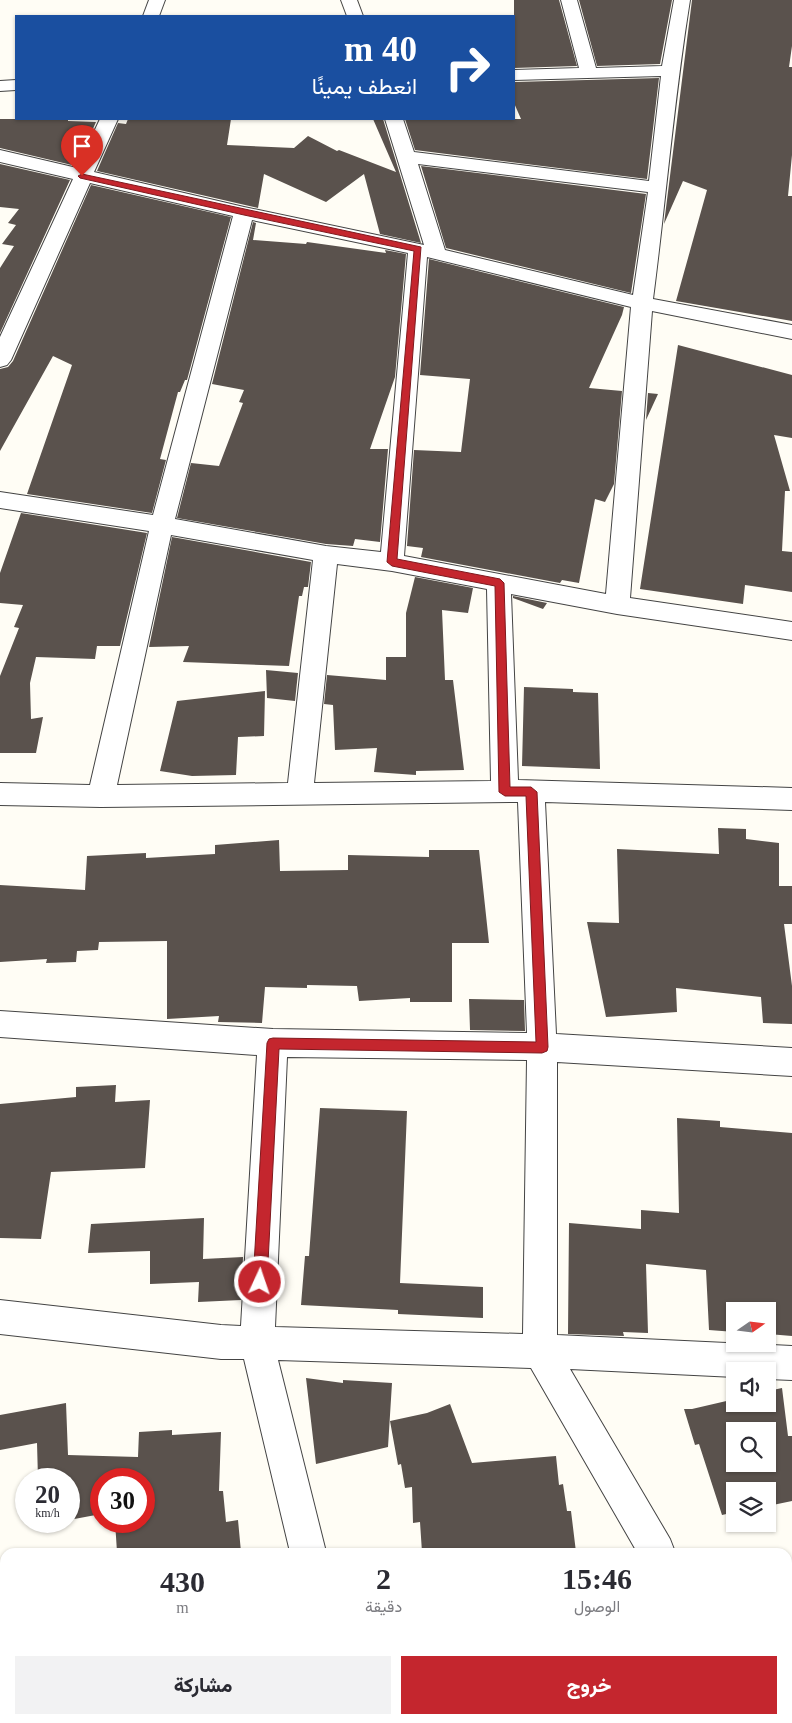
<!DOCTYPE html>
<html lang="ar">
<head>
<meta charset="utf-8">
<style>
	body { margin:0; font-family:"Times New Roman",Vazirmatn,serif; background:#f2f2f3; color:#2b2b33; direction:rtl; height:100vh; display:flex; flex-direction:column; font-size:19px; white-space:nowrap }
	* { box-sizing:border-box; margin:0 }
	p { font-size:16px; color:#7c7c81 }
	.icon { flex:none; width:28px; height:28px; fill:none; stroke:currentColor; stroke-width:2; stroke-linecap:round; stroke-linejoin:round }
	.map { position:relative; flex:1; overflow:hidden; direction:ltr }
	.panel { position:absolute; left:0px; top:1548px; width:792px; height:176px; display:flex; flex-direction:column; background:#fff; border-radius:15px 15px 0 0; box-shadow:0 1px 4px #0004; direction:rtl }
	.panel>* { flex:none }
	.top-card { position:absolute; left:15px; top:15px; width:500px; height:105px; border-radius:0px; box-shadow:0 1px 4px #0004; direction:rtl; background:#1a4fa0; color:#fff; overflow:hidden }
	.needle { width:32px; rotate:76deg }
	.buttons { position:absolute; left:726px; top:1302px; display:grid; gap:10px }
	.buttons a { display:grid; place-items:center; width:50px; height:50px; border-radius:0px; background:#fff; box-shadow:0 1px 4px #0004; font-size:25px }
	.speed { position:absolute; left:15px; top:1468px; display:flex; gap:10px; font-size:25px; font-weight:700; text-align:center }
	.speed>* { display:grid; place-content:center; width:65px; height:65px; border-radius:50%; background:#fff; box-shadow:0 1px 4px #0004; line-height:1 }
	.speed small { font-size:12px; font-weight:400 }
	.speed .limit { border:8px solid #d22; background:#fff; color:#111 }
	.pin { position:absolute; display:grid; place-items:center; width:42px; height:42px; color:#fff; margin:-51px -21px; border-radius:50% 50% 50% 0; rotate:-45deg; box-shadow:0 0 5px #0007 }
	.pin .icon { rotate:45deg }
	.me { position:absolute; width:55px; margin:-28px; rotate:3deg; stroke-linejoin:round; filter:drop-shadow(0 0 4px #0008) }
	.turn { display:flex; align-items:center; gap:18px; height:105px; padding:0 15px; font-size:22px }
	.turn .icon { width:65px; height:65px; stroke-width:2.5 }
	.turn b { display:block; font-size:35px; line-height:42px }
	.eta { display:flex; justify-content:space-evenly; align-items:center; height:85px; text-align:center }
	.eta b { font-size:30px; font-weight:800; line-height:35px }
	.button { display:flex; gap:10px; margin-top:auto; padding:10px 15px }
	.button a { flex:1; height:58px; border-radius:0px; background:#c4262e; color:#fff; font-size:20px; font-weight:800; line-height:58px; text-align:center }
	.button a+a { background:#f2f2f3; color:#2b2b33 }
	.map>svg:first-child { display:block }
	.building { fill:#5a524d; fill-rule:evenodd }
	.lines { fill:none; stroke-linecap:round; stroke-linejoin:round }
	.minor-casing { stroke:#444; stroke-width:2 }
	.minor { fill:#fff; fill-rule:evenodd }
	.route { fill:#c4262e; stroke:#7f191e }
</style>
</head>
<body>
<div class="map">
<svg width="792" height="1723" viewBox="0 0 792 1723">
	<rect width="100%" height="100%" fill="#fffdf5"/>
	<path class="building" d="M514 0H559L577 66 514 68Z
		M579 0H672L660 64 597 66Z
		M692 0H792V46L789 67H792V155L788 196H792V321L676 301 707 190 683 181 664 224Z
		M659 78 647 179 415 150 405 119H521L514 103V82Z
		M0 119H68V121L96 122 76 166 0 148Z
		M128 119H231L227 145 294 148 308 136 337 151 339 150 396 172 373 119H383L421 243 380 234 364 174 326 202 264 174 258 208 97 171 118 123 126 124Z
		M0 164 70 180 0 333V268L14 246 2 244 16 225 8 223 19 209 0 207Z
		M421 166 646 194 631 293 446 248Z
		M91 185 231 217 187 380H185L180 392H178L160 459 166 460 152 513 27 494 72 365 53 356 0 451V369L8 367 13 361Z
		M253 222 256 223 253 240 306 244 307 242 386 253 385 250 406 254 395 377 370 449H388L380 542 355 539 353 546 326 544 177 518 191 463 219 466 243 403 239 402 244 390 212 384Z
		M429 259 624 307 622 315 589 388 622 391 614 484 605 502 595 499 579 583 562 580 560 583 421 557 423 548 407 546 414 450 461 452 470 379 420 375Z
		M678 345 792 375V438L774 435 790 491H785L782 551 792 552V592L745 585 743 604 640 589Z
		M648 393 658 394 646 420Z
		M21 513 147 533 120 646H97L95 659 36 657 30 683 31 719 43 717 36 753H0V676L19 628 14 627 23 605 0 603V573Z
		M172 537 311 562 308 587H304L302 596H299L289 666 183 662 189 646 149 647Z
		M415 577 473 588 468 613 442 610 445 680H453L464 770 416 771V775L374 772 377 748 335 750 333 705 324 704 327 675 386 680V657H406V613Z
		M513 596 547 603 543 609 513 598Z
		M266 670 298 673 295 701 267 698Z
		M524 687 573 689V692L598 693 600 769 522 766Z
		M265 691 264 736 238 737 236 775 192 776 160 771 177 701Z
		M718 828 746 829V839L779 843V886H792V924H784L792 986V1024L763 1023 761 997 676 988 677 1012 606 1017 587 922 619 923 617 849 719 854Z
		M279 840 280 871 348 870V855L429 857V850H479L489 943H452V1002H410V998L359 1001 357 986 307 985V988L265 987 262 1023 218 1022 219 1016 167 1019V941L99 942 98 950 77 951 76 962 46 963 47 959 0 962V885L85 890 87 856 146 853V858L215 854V845Z
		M469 999 524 1000 525 1031 470 1030Z
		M116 1085 115 1102 150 1100 145 1168 51 1172 41 1239 0 1238V1104L76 1097V1087Z
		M320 1108 407 1111 400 1283 483 1287V1318L398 1314V1310L301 1305 305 1256H309Z
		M677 1118 720 1121V1127L792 1133V1336L768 1334V1311H735V1332L709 1330 706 1270 646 1264 648 1333 623 1332 624 1336 568 1334 569 1223 641 1229V1210L679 1213Z
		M204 1218 203 1259 243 1257 241 1300 198 1302 199 1282 150 1284V1251L88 1253 91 1224Z
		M306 1378 343 1383V1380L392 1383 388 1447 316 1464Z
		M782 1388 788 1436H792V1501L768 1506V1491H735V1512L722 1515 699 1444 695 1445 684 1409H692L735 1399V1404H768V1391ZM735 1431H768V1464H735Z
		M66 1403 68 1455 138 1457 139 1432 172 1430V1435L221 1432 219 1491H223L226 1522 238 1520 241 1552H117L115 1521H144V1479H101V1514L69 1520V1479H38L37 1443 0 1450V1415Z
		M450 1404 472 1463 556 1456 559 1485 563 1484 567 1511H571L576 1552H422L420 1522 413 1523 412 1487 405 1488 401 1464 398 1465 390 1421 427 1413Z"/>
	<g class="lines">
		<defs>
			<path id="minor" d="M149 0H165L159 16H143Z
				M341 0H357L363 16H347Z
				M561 0H577L596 68 662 66 674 0H690C674 99 666 199 653 299L792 325V339L652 311 630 598 792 622V640L617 614 511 594 518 780 792 788V810L545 802 556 1034 792 1048V1076L557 1062V1335L792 1346V1380L768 1379V1371H735V1377L570 1369 670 1539 675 1552H637L531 1368 278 1360 326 1552H290L244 1359H221L0 1334V1300L221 1325 241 1326 257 1055 0 1037V1011L273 1029 527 1033 518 802 101 807 0 805V783L90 785 149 531 0 508V492L153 515 233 216 90 183 11 360 7 365 0 367V337L73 179 0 162V150L77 168 100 119H118L94 172 244 207 424 245 385 119H403L414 152 649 181 661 76 514 80V70L579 68ZM418 164 648 192 633 295 445 250ZM252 220 408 253 381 552 326 546 175 519ZM427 257 631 307 606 594 404 556ZM171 535 313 560 288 783 117 785ZM337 564 392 571 487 589 491 781 314 783ZM287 1057 527 1060 523 1334 275 1327Z
				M16 80V90L0 91V81Z
				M330 1719H368L369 1723H331Z
				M722 1719H760L762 1723H723Z"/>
		</defs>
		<use href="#minor" class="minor-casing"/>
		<use href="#minor" class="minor"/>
	</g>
	<path class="route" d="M82 174 421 247 397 559 500 579 504 583 510 787H531L537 792 548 1047 547 1051 542 1053 279 1049 267 1282 265 1287 260 1289 255 1287 253 1282 267 1043 269 1039 273 1038 536 1042 526 796H505L499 792 495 586 392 566 387 562 414 251 244 215 80 178 78 176Z"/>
</svg>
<div class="buttons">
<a><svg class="needle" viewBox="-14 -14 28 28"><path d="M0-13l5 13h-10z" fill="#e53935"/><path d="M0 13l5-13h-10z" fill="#7c7c81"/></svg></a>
<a><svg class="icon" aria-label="sound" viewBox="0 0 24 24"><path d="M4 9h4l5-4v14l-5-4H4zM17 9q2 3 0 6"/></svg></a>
<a><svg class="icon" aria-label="search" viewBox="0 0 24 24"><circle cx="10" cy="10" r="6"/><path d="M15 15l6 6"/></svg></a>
<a><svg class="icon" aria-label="layers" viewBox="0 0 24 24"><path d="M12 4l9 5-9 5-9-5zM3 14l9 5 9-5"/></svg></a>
</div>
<div class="speed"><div>20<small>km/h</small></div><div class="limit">30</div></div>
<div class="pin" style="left:82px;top:176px;background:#d93025"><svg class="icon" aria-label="arrive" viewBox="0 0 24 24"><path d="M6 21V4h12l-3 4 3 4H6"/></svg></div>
<svg class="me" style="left:260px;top:1282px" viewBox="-20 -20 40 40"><circle r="17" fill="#c4262e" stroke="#fff" stroke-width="3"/><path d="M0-11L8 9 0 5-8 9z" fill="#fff"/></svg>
<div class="top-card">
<div class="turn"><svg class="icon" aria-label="right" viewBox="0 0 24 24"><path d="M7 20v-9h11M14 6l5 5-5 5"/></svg><div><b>40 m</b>انعطف يمينًا</div></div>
</div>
<section class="panel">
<div class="eta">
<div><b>15:46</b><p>الوصول</p></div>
<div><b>2</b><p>دقيقة</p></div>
<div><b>430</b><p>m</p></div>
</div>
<div class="button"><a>خروج</a><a>مشاركة</a></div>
</section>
</div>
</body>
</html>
